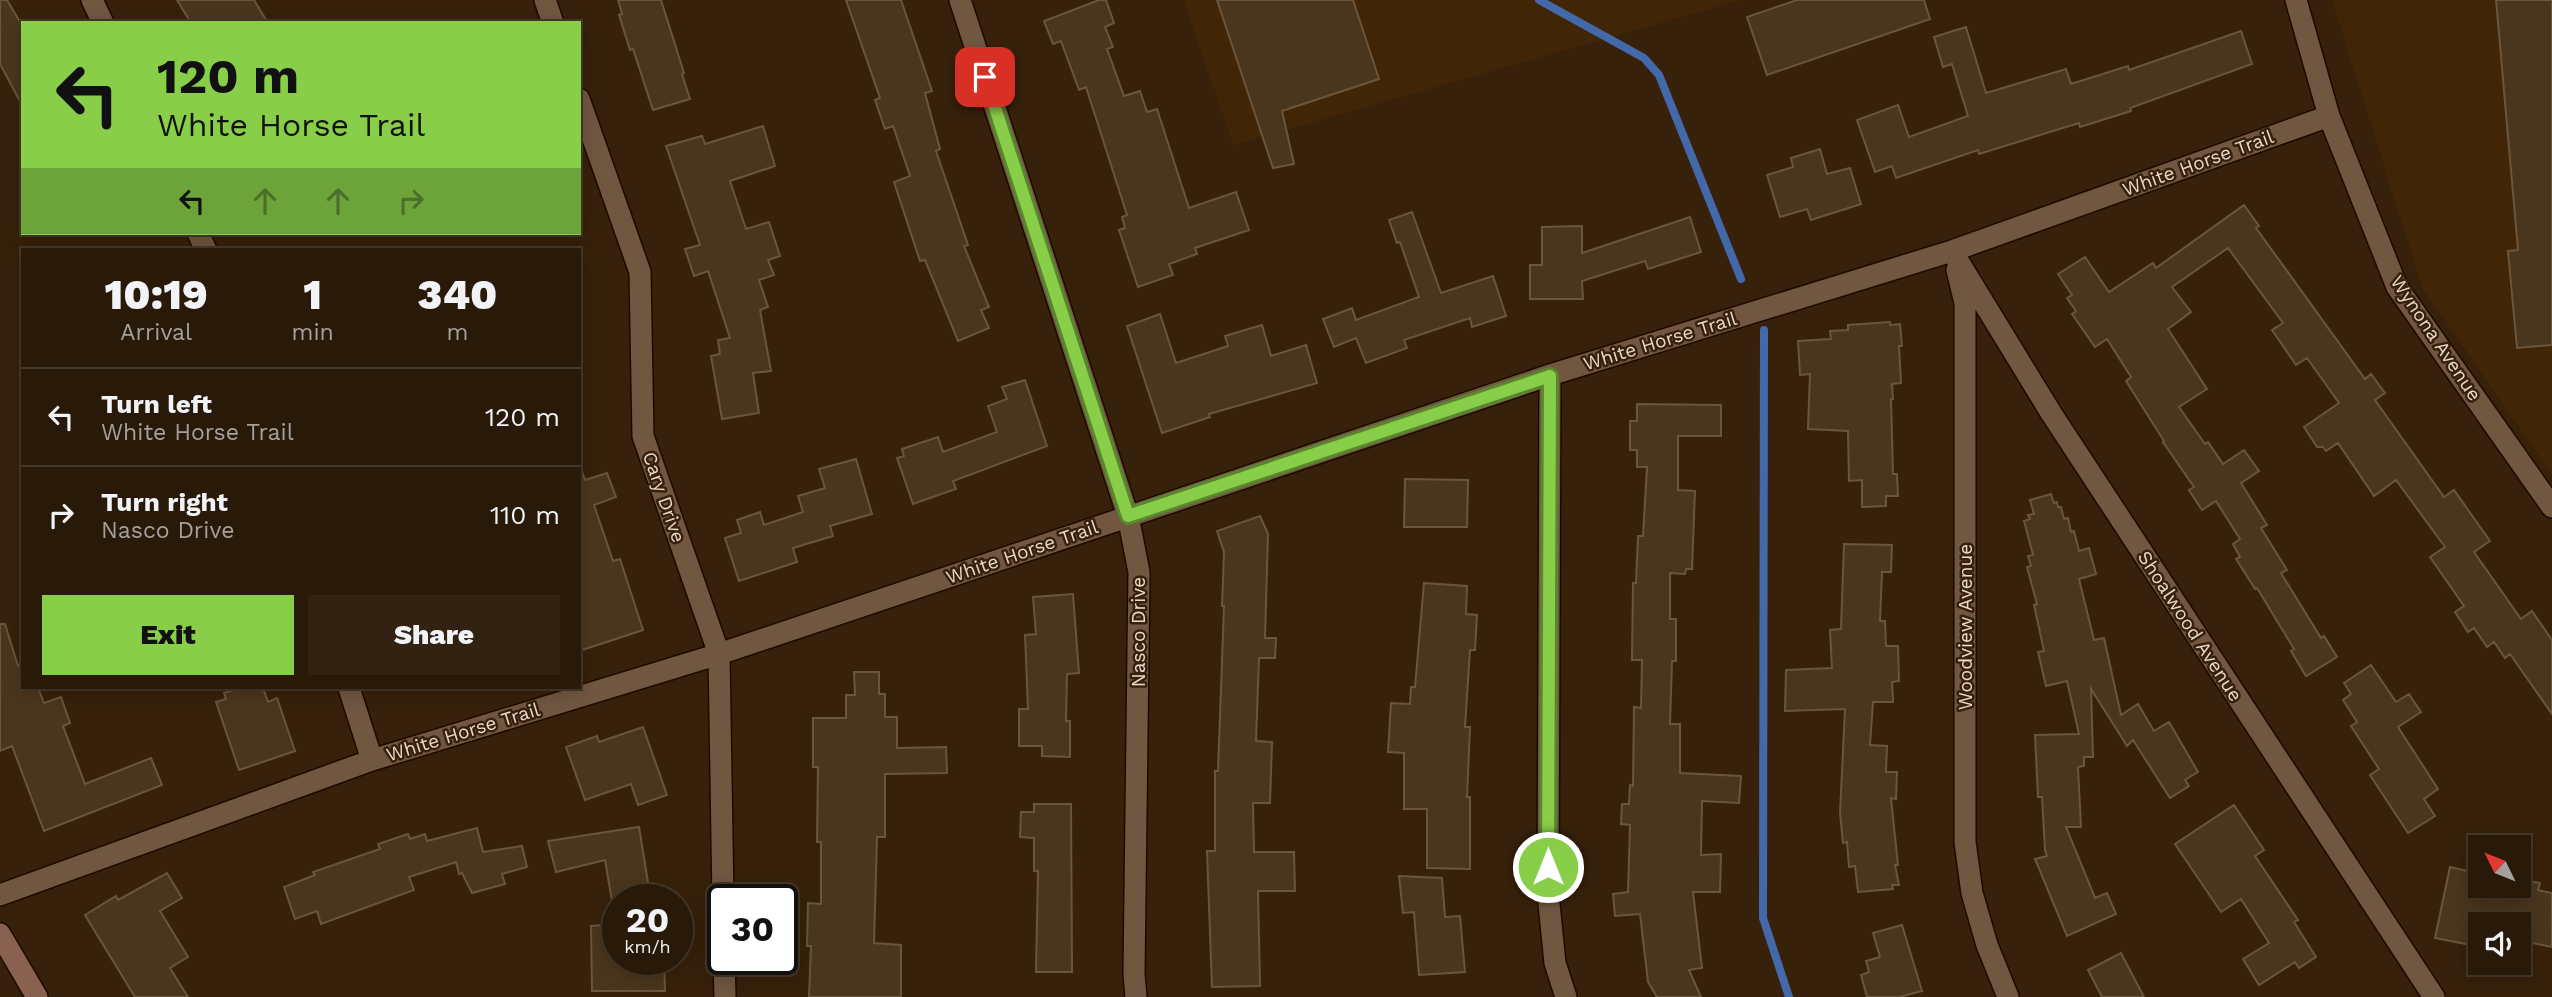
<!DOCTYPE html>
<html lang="en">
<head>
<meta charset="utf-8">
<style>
	body { margin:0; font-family:"Work Sans",sans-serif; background:#312212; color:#f1f3f6; height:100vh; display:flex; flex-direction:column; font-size:26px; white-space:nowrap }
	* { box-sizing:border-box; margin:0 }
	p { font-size:23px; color:#a5a09c }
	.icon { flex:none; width:38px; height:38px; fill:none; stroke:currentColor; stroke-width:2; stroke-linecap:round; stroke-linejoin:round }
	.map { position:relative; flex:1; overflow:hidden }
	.drawer { position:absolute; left:21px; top:248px; width:560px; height:441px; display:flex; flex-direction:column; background:#291908; border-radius:0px; box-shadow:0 4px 18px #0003,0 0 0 2px #453829 }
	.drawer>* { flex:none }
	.banner { position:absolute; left:21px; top:21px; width:560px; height:214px; border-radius:0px; box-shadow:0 4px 18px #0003,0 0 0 2px #453829; background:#89ce48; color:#111; overflow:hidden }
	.needle { width:46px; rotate:313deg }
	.fabs { position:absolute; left:2468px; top:835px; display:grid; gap:14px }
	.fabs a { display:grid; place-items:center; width:63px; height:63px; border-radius:0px; background:#291908; box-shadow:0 4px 18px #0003,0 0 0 2px #453829; font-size:35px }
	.speed { position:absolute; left:602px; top:884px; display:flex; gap:14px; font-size:35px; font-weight:700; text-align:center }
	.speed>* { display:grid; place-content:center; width:91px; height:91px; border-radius:50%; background:#291908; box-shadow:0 4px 18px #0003,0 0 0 2px #453829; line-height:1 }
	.speed small { font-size:18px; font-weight:400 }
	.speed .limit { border:4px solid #111; border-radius:10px; background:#fff; color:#111 }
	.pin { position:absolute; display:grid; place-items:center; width:60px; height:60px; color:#fff; margin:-30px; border-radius:14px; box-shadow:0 4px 10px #0006 }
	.me { position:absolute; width:77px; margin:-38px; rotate:0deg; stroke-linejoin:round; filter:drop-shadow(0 0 5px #0008) }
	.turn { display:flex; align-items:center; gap:24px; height:147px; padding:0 21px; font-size:32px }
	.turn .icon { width:91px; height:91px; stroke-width:2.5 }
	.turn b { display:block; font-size:49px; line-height:60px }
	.lanes { display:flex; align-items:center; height:66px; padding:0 21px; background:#0003; justify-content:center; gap:35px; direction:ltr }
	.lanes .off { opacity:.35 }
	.eta { display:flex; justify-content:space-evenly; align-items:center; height:119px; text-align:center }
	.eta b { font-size:42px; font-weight:800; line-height:49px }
	.cta { display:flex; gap:14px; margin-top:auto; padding:14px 21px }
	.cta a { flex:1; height:80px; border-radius:0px; background:#89ce48; color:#111; font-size:28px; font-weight:800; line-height:80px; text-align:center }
	.cta a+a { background:#312212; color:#f1f3f6 }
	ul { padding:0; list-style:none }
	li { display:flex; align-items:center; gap:21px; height:98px; padding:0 21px; border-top:2px solid #453829 }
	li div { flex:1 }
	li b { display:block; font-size:26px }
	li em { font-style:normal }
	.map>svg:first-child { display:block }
	.built { fill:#402507 }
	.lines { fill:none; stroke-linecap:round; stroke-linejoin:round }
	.stream { stroke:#4469aa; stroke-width:8 }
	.building { fill:#4a361c; stroke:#6b553b; stroke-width:2 }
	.street-casing { stroke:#1e0900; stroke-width:24 }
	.secondary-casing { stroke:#1e0900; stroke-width:24 }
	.street { stroke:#715740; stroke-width:21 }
	.secondary { stroke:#89624f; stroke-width:21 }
	.route-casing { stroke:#59862f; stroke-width:18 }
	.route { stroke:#89ce48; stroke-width:12 }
	.labels { text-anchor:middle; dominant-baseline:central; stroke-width:5; stroke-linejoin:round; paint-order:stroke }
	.street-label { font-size:19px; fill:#e8d9cc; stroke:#37210a }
</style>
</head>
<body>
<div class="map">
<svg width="2552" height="997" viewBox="0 0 2552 997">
	<rect width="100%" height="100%" fill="#37210a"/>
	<path class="built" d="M1184 0H1742L1233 145Z
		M2332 0H2552V475L2422 287Z"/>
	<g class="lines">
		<path class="stream" d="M1539 0 1644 58 1659 75 1741 279
			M1764 330 1763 918 1789 997"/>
	</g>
	<path class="building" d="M0 0H7L23 27V107L0 64Z
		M177 0H254L268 23H191Z
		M618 0H661L684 73 682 74 690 99 653 110 633 49 630 50 619 15 622 14Z
		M846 0H901L932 91 925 93 940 149 936 151 968 245 964 246 989 307 981 310 989 328 958 341 925 260 920 261 894 182 910 176 893 126 885 129 875 100 880 98Z
		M1099 0H1106L1114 23 1105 27 1113 47 1107 49 1124 96 1140 91 1147 112 1157 109 1189 208 1236 192 1249 230 1195 248 1197 254 1169 264 1173 275 1138 287 1119 230 1125 228 1122 217 1127 215 1086 87 1079 90 1061 41 1053 44 1044 21Z
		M1217 0H1353L1379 79 1282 111 1294 164 1273 168Z
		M1797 0H1924L1930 19 1767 75 1747 17Z
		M2496 0H2552V345L2517 348 2508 251 2518 250Z
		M1966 27 1986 93 2066 69 2071 84 2128 66 2129 70 2241 31 2252 64 2130 108 2131 111 2080 127 2079 123 1979 154 1978 150 1896 178 1892 166 1875 172 1857 120 1898 105 1909 137 1968 116 1952 64 1943 67 1934 37Z
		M763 126 775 166 730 181 746 229 769 222 780 256 768 260 774 275 759 280 768 307 760 310 771 371 753 373 759 413 722 419 711 356 720 354 718 340 730 338 708 271 694 276 685 249 700 245 666 146 702 136 705 144Z
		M1820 149 1827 174 1850 168 1861 204 1811 220 1807 209 1780 217 1767 175 1793 167 1791 158Z
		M2244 205 2259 226 2256 228 2365 379 2371 374 2385 393 2375 400 2444 497 2454 490 2490 541 2474 552 2521 619 2532 611 2552 640V714L2510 654 2505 658 2494 642 2487 647 2474 628 2468 632 2455 612 2464 606 2430 557 2445 547 2396 480 2374 496 2338 443 2326 451 2323 447H2317L2304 427 2339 403 2307 358 2296 365 2272 330 2283 323 2228 248 2172 287 2191 312 2168 329 2207 389 2179 407 2205 444 2208 442 2223 464 2244 450 2259 471 2241 483 2267 525 2261 528 2287 570 2281 573 2321 638 2324 636 2337 657 2306 676 2291 651 2294 649 2257 588 2255 589 2236 559 2240 557 2233 544 2240 539 2216 501 2202 510 2189 490 2194 487 2163 442 2164 441 2126 381 2131 377 2107 339 2095 347 2072 314 2076 311 2067 298 2072 295 2058 274 2085 257 2109 292 2153 263 2156 268Z
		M1412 212 1441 293 1493 276 1506 316 1472 327 1470 318 1404 340 1407 348 1366 363 1356 338 1334 347 1323 319 1352 308 1356 320 1419 297 1400 242 1397 243 1389 220Z
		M1690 217 1701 252 1648 269 1645 261 1582 281 1583 299H1530V265H1542V227L1582 226V253Z
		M1160 314 1176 363 1228 346 1225 336 1262 325 1271 356 1306 345 1317 383 1209 414 1210 417 1162 433 1127 326Z
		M1890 322V325L1900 324 1902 346H1899L1901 383 1892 384 1893 399H1891L1893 474H1897L1898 496H1886V506L1862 507V480L1849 481 1848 431 1808 429 1810 374 1800 375 1798 341 1831 339 1830 331 1848 330V325Z
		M1025 380 1047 446 953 481 956 489 913 504 897 458 904 456 902 449 938 437 943 452 997 432 988 406 1007 399 1002 387Z
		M1637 404 1721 405V436H1678V490L1695 491 1692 569H1686L1685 574 1670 573V619H1676V661H1672L1670 724H1680V773L1741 776 1739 803 1702 801 1701 855 1721 854 1720 892H1693L1702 968 1689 970 1701 997H1657L1648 982 1640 914 1615 916 1613 894 1628 892 1630 825 1621 824 1622 804H1629L1630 785 1633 786 1634 707 1641 708 1642 660H1632L1633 583H1636L1638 536H1643L1647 467H1637V450H1630V421H1637Z
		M856 459 872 514 830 526 833 536 793 548 797 562 739 581 725 538 741 533 737 520 760 512 764 525 803 512 798 496 825 488 819 469Z
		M607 473 616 497 594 505 613 561 620 559 643 630 579 651V474H583L585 480Z
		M1405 479 1468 480 1467 527H1404Z
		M2051 494 2054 503 2057 502 2058 507H2061L2064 519 2068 518 2071 532 2074 531 2079 551 2089 548 2096 574 2079 579 2094 640 2104 638 2121 715 2138 704 2154 731 2169 722 2198 772 2185 780 2189 786 2170 798 2133 740 2127 746 2091 689 2093 757H2084V766L2078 767 2081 827H2066L2095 898 2107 893 2116 914 2067 936 2035 859 2047 856 2045 850 2042 797H2038L2035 735 2079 734 2067 681 2046 686 2038 652 2044 651 2034 605 2037 604 2027 567 2031 566 2028 556 2033 555 2024 521 2030 519 2028 515 2034 514 2030 500Z
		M1260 516 1268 534 1265 638H1276L1275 658H1259L1256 741 1272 742 1270 803H1253L1254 852H1294L1295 891H1258L1260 986 1212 987 1207 851H1215V771H1218L1224 606H1222L1224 552 1217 531Z
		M1844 544 1892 545 1891 572H1882L1880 621H1885L1886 646H1898L1899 681 1892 682 1893 702H1873L1870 745 1887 746 1886 772H1897L1896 799 1891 798 1898 865H1895L1899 885H1892L1893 889 1858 892 1855 866 1849 867 1847 842 1843 843 1840 813 1845 709 1785 711 1786 670 1832 668 1830 630 1841 629Z
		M1424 583 1467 586 1466 614 1477 615 1475 650H1470L1465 727H1470L1467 797H1470V869L1427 868V809H1404V753L1388 752 1391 703 1410 704 1411 687H1415Z
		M1073 594 1079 673 1067 674 1066 721H1070V757L1042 756V746H1019V709H1028L1025 635 1036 634 1033 597Z
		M0 624H5L18 666 23 665V688H38L44 703 61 697 70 723 63 726 85 784 151 758 162 785 44 831 12 746 0 751Z
		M2371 665 2396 702 2409 694 2421 712 2398 727 2438 789 2424 799 2435 816 2408 833 2370 775 2379 769 2351 726 2357 722 2343 700 2351 694 2344 683Z
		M854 672H879V694H885V717H897V748L946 747 947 773 885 774V837H877L874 943 901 945V997H809L811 946H807L808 903 821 904V842H817L818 767H813V718H846V695H855Z
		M240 688H263L268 702 277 698 295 751 239 770 216 702 226 699 224 693Z
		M643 727 667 795 638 805 631 784 585 800 566 747 597 736 599 742Z
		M1034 804H1071L1072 972H1036L1038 871H1034V838L1020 837 1021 812H1034Z
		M2234 805 2264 850 2255 856 2298 920 2294 922 2316 957 2299 968 2295 962 2259 985 2243 959 2269 943 2241 899 2221 912 2175 844Z
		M639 827 650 895 612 901 605 860 556 872 548 841Z
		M477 828 483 852 522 846 527 867 502 874 505 884 472 893 462 873 459 874 456 862 409 877 414 890 321 924 317 911 295 919 284 887 315 875 313 872 380 849 378 844 408 834 410 839 425 834 427 841Z
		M2477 866 2480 867V886H2518V875L2524 876 2523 880 2540 883 2538 890 2552 893V947L2518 940V924H2480V931L2474 930 2471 945 2435 938 2450 867 2476 873Z
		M167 873 182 898 160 911 188 957 170 968 188 997H135L85 915 116 896 118 900Z
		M1399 876 1442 878 1445 917 1460 916 1465 972 1419 975 1414 912 1403 913Z
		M618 924V959H664L665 991H592L591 926Z
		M1902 925 1922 991 1899 997H1867L1861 975 1869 972 1866 961 1880 957 1873 933Z
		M2121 953 2144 997H2102L2088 970Z"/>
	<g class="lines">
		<defs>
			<path id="street" d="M92 0 103 23
				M545 0 553 23
				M960 0 1128 516 1139 572 1134 974 1136 997
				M2296 0 2329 116 2397 287 2552 507
				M579 99 640 272 643 436 719 654 723 900
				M198 233 206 250
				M1952 251 2051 413 2434 997
				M1957 270 1965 303V842L1972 893 1987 945 2008 997
				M1550 375 1548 894 1555 963 1566 997
				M349 688 372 760
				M0 895 372 760 719 654 1550 375 1952 251 2329 116
				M724 959 725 997"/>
			<path id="secondary" d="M0 934 37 997"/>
		</defs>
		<use href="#street" class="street-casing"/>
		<use href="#secondary" class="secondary-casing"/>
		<use href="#street" class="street"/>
		<use href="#secondary" class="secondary"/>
	</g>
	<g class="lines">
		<defs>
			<path id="route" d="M985 77 1128 516 1550 376 1548 867"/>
		</defs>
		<use href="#route" class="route-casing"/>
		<use href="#route" class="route"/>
	</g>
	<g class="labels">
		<g class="street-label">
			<text transform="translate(2198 163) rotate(-20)">White Horse Trail</text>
			<text transform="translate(2436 338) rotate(56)">Wynona Avenue</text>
			<text transform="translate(1660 341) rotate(-17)">White Horse Trail</text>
			<text transform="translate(664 497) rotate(71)">Cary Drive</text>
			<text transform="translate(1022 552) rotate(-19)">White Horse Trail</text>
			<text transform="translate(2190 626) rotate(57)">Shoalwood Avenue</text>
			<text transform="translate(1965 627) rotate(-90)">Woodview Avenue</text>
			<text transform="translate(1138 632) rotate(-90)">Nasco Drive</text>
			<text transform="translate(463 732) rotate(-17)">White Horse Trail</text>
		</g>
	</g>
</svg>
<div class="fabs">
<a><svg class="needle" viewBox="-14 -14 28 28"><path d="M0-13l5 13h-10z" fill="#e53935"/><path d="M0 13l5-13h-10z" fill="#a5a09c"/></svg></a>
<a><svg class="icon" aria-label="sound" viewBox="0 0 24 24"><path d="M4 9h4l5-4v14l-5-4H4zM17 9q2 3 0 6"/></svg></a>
</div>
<div class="speed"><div>20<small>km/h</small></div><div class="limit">30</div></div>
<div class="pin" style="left:985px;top:77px;background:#d93025"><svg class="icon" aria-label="arrive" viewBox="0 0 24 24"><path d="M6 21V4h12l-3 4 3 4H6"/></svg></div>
<svg class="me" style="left:1548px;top:867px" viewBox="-20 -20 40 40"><circle r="17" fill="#89ce48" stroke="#fff" stroke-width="3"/><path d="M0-11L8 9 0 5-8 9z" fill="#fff"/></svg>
<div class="banner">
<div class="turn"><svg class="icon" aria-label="left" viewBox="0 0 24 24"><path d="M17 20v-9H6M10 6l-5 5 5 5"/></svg><div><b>120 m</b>White Horse Trail</div></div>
<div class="lanes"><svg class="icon" aria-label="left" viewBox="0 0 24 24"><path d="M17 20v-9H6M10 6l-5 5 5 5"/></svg><svg class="icon off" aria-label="ahead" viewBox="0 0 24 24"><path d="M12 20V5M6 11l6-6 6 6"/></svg><svg class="icon off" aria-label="ahead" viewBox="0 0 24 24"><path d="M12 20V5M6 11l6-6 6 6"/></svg><svg class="icon off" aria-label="right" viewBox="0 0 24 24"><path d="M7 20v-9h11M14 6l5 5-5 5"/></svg></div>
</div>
<section class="drawer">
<div class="eta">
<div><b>10:19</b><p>Arrival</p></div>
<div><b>1</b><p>min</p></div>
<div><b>340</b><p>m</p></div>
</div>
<ul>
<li><svg class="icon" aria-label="left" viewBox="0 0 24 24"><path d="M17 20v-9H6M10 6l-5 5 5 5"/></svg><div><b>Turn left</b><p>White Horse Trail</p></div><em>120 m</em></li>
<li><svg class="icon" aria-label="right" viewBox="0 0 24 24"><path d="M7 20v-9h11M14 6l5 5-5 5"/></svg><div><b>Turn right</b><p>Nasco Drive</p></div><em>110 m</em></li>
</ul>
<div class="cta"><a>Exit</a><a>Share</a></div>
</section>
</div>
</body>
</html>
